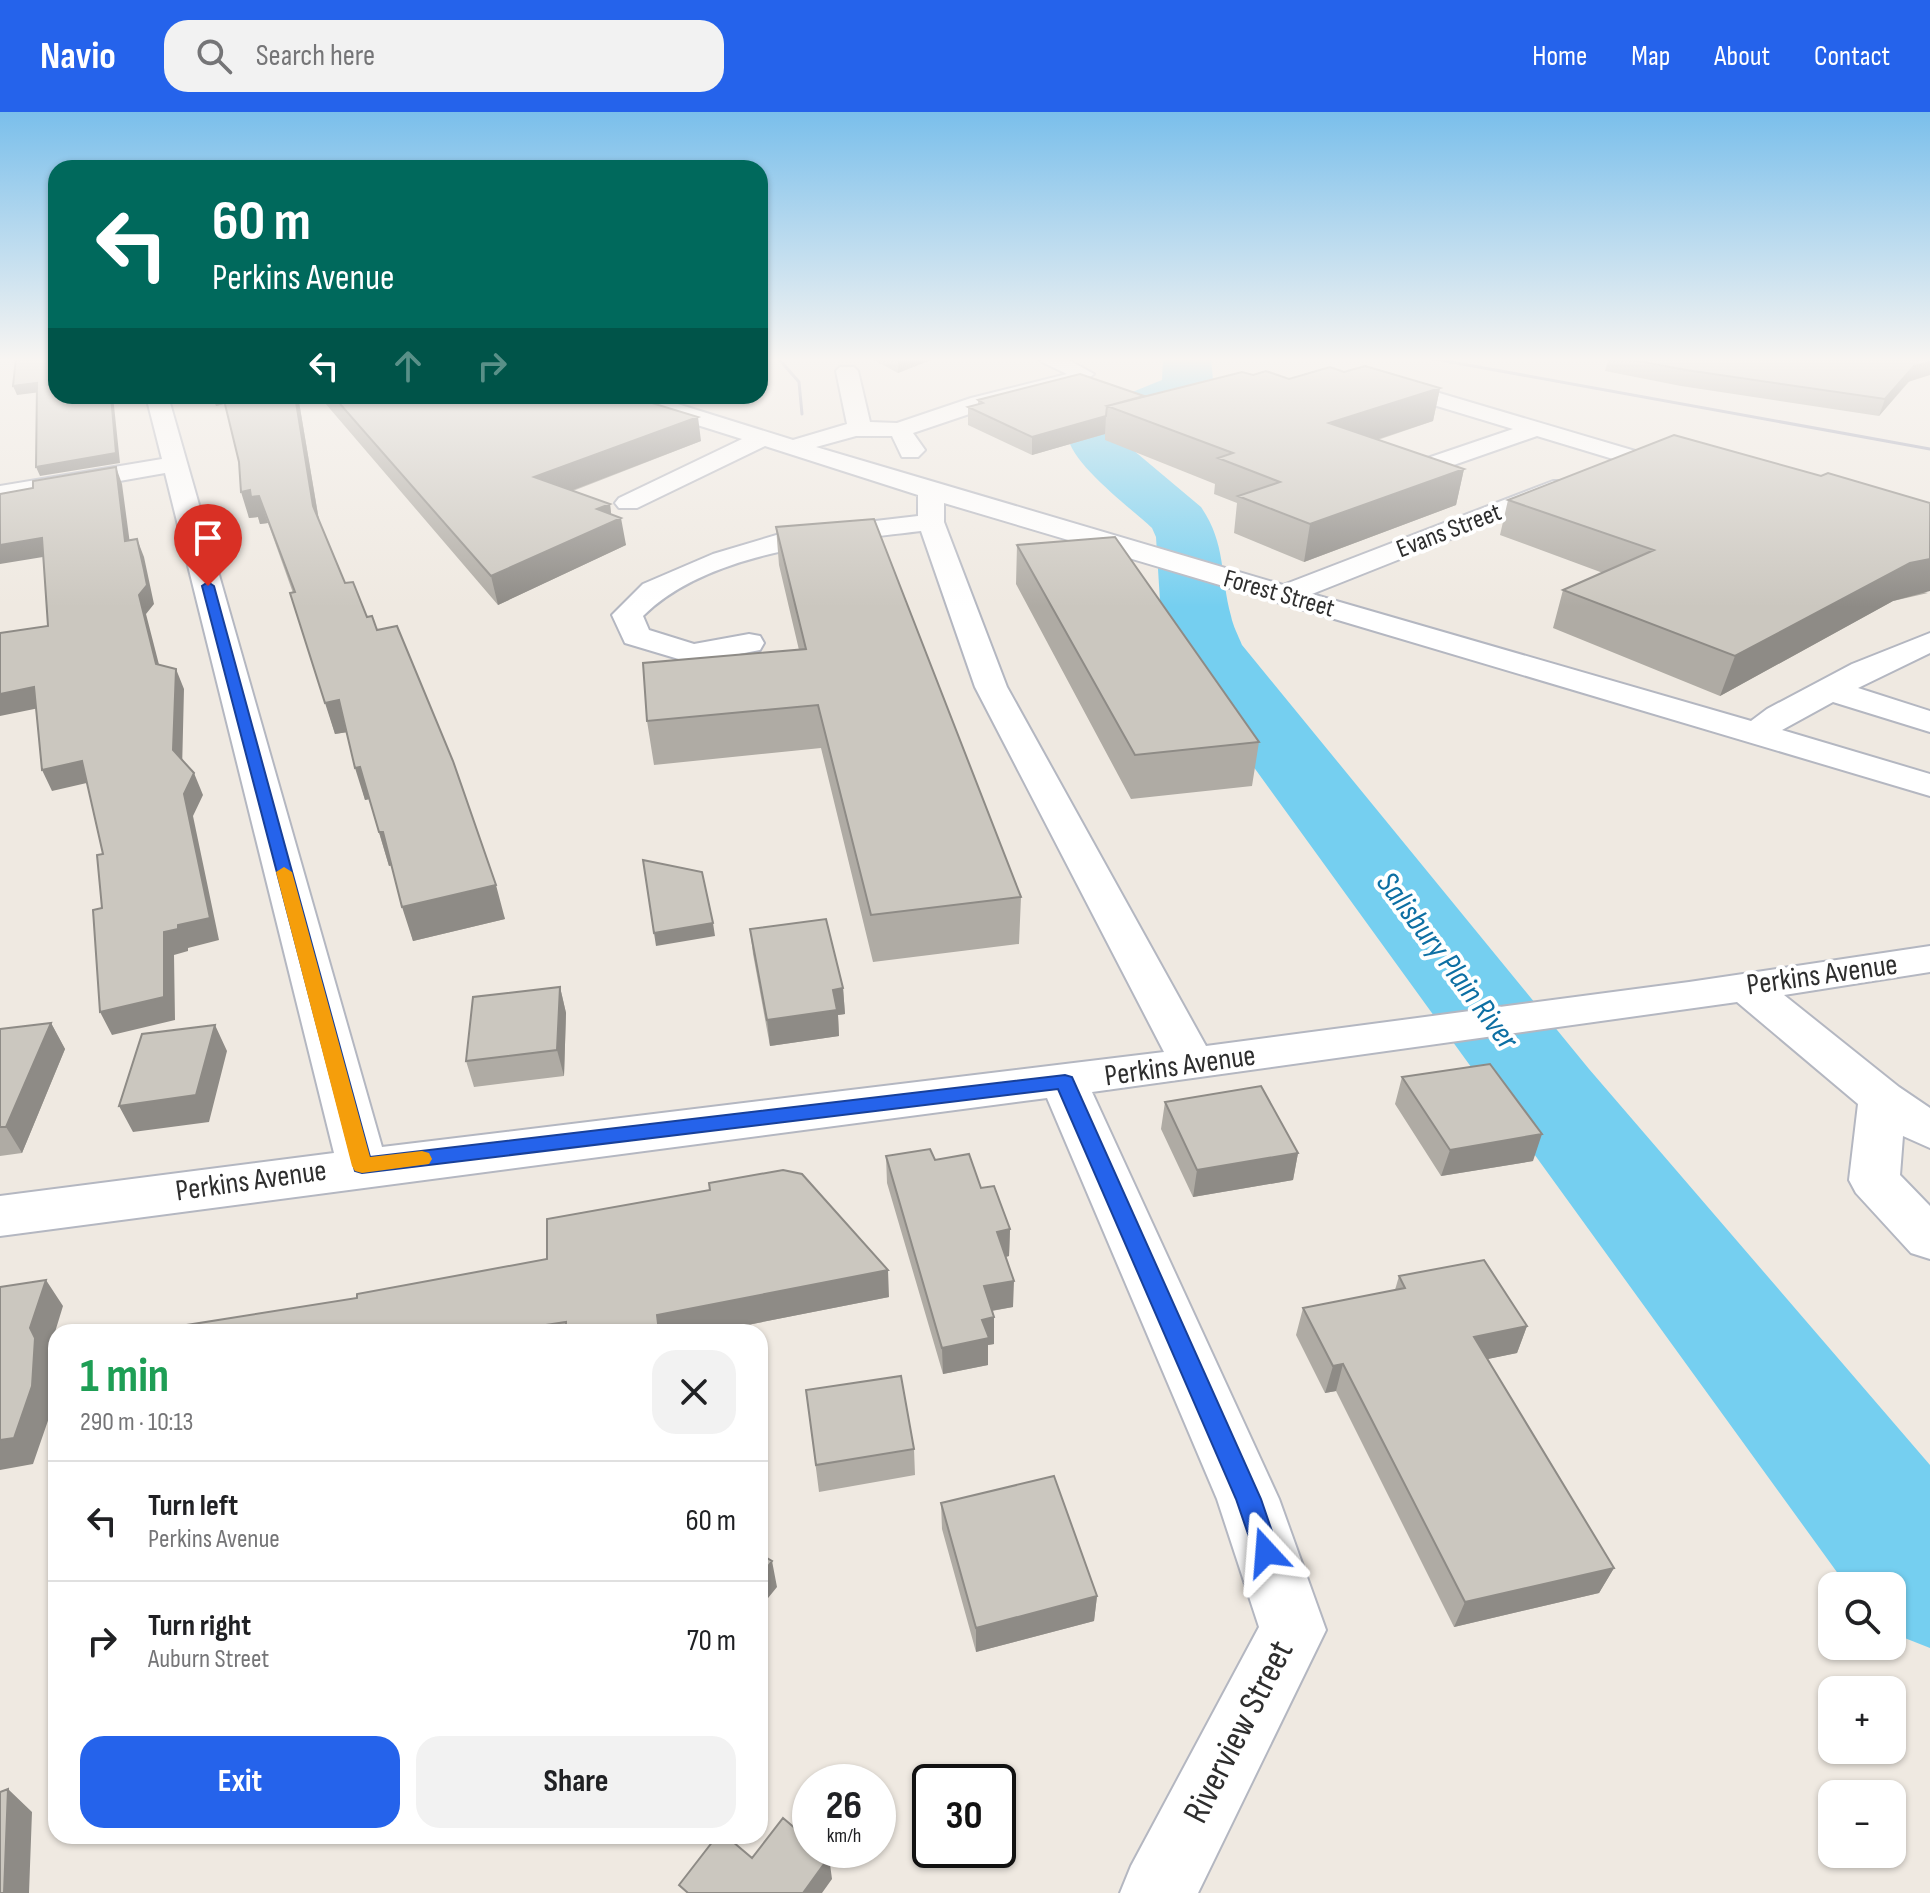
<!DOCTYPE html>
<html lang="en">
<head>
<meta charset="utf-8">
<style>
	body { margin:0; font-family:"Sofia Sans Condensed",sans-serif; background:#f2f2f2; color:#202124; height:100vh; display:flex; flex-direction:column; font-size:30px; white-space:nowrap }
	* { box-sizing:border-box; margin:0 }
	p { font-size:26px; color:#757577 }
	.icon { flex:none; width:44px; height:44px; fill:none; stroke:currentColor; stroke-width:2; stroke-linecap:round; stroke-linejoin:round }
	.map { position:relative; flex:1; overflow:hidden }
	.details { position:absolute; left:48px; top:1212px; width:720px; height:520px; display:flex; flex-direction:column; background:#fff; border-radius:24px; box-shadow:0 2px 6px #0004 }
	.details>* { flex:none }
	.banner { position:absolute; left:48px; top:48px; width:720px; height:244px; border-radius:24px; box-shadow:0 2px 6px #0004; background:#00695c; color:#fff; overflow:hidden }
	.tools { position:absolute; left:1818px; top:1460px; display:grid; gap:16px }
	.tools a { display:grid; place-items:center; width:88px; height:88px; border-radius:16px; background:#fff; box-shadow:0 2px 6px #0004; font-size:40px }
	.speed { position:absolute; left:792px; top:1652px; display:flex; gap:16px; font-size:40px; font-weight:700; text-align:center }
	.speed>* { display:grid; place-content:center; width:104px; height:104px; border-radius:50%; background:#fff; box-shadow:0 2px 6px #0004; line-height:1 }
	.speed small { font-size:20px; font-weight:400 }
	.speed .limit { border:4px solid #111; border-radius:12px; background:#fff; color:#111 }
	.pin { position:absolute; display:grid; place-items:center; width:68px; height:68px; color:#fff; margin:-82px -34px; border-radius:50% 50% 50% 0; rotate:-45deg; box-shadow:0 0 8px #0007 }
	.pin .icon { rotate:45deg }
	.me { position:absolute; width:88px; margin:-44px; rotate:341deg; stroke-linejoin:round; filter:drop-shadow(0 0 6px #0008) }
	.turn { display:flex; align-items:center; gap:28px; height:168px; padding:0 32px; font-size:36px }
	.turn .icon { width:104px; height:104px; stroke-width:2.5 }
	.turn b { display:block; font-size:56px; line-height:68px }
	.lanes { display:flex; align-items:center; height:76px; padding:0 32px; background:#0003; justify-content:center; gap:40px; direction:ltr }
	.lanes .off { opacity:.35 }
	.round { display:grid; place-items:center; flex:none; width:84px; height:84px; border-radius:24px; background:#f2f2f2 }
	.head { display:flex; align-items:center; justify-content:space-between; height:136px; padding:0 32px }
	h1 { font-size:48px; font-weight:700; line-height:60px; color:#1e9e55 }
	.action { display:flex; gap:16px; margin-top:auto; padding:16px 32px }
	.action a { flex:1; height:92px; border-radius:24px; background:#2563eb; color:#fff; font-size:32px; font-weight:700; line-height:92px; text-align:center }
	.action a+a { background:#f2f2f2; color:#202124 }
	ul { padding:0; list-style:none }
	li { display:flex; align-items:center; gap:24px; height:120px; padding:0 32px; border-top:2px solid #e0e0e0 }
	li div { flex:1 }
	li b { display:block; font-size:30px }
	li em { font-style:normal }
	header { display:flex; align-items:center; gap:48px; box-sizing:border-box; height:112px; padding:0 40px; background:#2563eb; color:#fff }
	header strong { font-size:38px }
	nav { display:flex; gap:44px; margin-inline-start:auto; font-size:28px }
	.search { width:560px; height:72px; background:#f2f2f2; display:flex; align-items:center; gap:20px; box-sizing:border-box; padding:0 28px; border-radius:24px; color:#757577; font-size:30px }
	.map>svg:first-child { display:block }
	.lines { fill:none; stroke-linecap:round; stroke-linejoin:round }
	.river { fill:#75cff0; fill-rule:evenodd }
	.minor-casing { stroke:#b4b7c1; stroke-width:4 }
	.minor { fill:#fff; fill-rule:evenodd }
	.rail { stroke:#a3a6b8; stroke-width:3 }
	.wall { fill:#afaba4 }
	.shaded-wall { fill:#8e8b86 }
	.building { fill:#cbc7bf; stroke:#8e8b86; stroke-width:2 }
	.route { fill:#2563eb; stroke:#184099; stroke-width:2 }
	.slow { fill:#f59e0b }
	.labels { text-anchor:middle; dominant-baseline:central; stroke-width:8; stroke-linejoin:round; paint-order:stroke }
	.far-street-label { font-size:26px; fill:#2e2e2e; stroke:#fff }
	.street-label { font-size:30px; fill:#2e2e2e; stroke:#fff }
	.water-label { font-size:32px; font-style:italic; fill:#0d6fa3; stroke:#fff }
	.near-street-label { font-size:36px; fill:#2e2e2e; stroke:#fff }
</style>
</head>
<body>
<header>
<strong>Navio</strong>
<div class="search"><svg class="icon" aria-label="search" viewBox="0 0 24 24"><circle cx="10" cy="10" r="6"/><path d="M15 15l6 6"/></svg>Search here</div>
<nav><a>Home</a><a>Map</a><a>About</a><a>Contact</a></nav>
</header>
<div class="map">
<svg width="1930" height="1781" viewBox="0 0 1930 1781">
	<rect width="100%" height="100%" fill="#efe9e1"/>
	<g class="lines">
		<path class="river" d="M1163 246H1211L1213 268 1198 290 1123 321 1126 332 1201 395C1226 431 1220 463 1231 504 1233 514 1238 523 1242 533L1589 957 1930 1353V1536L1892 1521V1474H1847L1211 596 1171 535 1161 505 1156 425 1152 416C1132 397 1070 351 1068 324 1068 315 1073 309 1078 302L1162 268Z"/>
		<defs>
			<path id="minor" d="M1039 246H1065L1094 262 1078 274 987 296 913 321 925 338 918 345H902L892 324H856L816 335 1283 473 1553 369H1571L1575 374 1571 379 1312 482 1751 609 1767 597 1852 552 1930 521V541L1858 576 1930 599V620L1833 590 1782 618 1930 662V684L944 391V410L1007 575 1206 934 1689 870 1930 834V860L1784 883 1899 975 1930 996V1036L1903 1024 1900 1063 1930 1094V1147L1911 1141 1856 1081 1849 1068 1858 992 1737 890 1092 980 1279 1387 1326 1518 1198 1781H1120L1131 1754 1259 1515 1217 1387 1047 986 0 1124V1084L334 1041 165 361 0 390V374L162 347 146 284H168L382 1035 1164 940 975 575 921 419C832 430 709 439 643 504L649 518 694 532 749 522 760 524 764 531 760 538 692 551 625 531 612 503 643 472 713 442 790 419 918 404V383L765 334 637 396H619L615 391 619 386 742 327 621 289 618 284H652L793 328 847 312 836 259 840 255H854L858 259 870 310 897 311 971 286 1067 262 1042 250Z
				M1382 264 1642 341 1645 346 1642 351 1633 353 1537 324 1425 363H1407L1404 358 1407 353 1513 317 1374 275 1371 270Z"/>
		</defs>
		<use href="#minor" class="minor-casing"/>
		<use href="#minor" class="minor"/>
		<path class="rail" d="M778 246 799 270 802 302
			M1429 246 1930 337"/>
	</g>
	<path class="wall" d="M870 246H936L898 261Z
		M1609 246H1930L1879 304 1681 274 1605 259Z
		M1344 260 1440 276 1433 309 1378 328 1464 357 1456 393 1304 450 1234 421 1237 391 1214 382 1215 372 1105 328V322L1032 343 968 313V295L978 292V288L1144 284 1253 263 1289 267Z
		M213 284H298L319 408 345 471 367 505 505 807 413 829 392 753 389 754 369 687 365 688 347 620 335 622 293 481 268 411 260 412 258 405 249 406 239 350 226 294 224 292 216 294Z
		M319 284H629L701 329 573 379 610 392 611 402 626 433 498 493Z
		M1508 388 1928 481 1893 489 1720 584 1553 516 1563 478 1603 461 1500 423Z
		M776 415 1021 785 1019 832 873 850 821 636 654 653 647 609 799 538 779 453Z
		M1017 433 1259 630 1252 674 1131 687 1016 472Z
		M750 817 843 876 845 902 838 903 839 924 770 934 753 842Z
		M560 875 566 901 564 964 474 975 466 949Z
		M51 911 65 937 22 1041 0 1044V917Z
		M1402 965 1533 1049 1441 1064 1395 992Z
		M1165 990 1298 1041 1293 1068 1193 1085 1161 1017Z
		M886 1044 935 1048 981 1076 1010 1117 1009 1144 1006 1145 1013 1195 992 1199 994 1205V1232L988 1233V1253L943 1262 887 1071Z
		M1399 1164 1527 1214 1517 1241 1487 1247 1614 1456 1599 1481 1454 1515 1336 1279 1325 1281 1296 1223 1303 1196 1395 1178Z
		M889 1185 712 1220H167L357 1186Z
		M806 1278 914 1337 915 1363 819 1380Z
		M941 1391 1097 1484 1094 1509 976 1540 942 1417Z"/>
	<path class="shaded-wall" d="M898 246H936L898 261Z
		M1930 250V263L1908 270 1879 304 1885 287 1914 254Z
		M37 271 41 280 17 283 13 274Z
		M1440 276 1433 309 1324 345 1329 311Z
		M111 284H113L120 351 40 364 36 355Z
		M213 284H222L224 292 216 294Z
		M295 284H298L321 421 313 394Z
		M1106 304 1105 322 1032 343V325Z
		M698 305 701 329 539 391 534 365Z
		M116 355 122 372 132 447 125 429Z
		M1464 357 1456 393 1304 450 1310 412Z
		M250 378 259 384 268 411 260 412 258 405 249 406 241 380Z
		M610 392 612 410 621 406 626 433 498 493 491 464 597 397Z
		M42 426 49 444 0 452V433Z
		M137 427 144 445 154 492 146 502 164 572 156 552 139 483Z
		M1930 447V479L1893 489 1720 584 1735 544 1910 451Z
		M176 557 184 577 182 659 173 638Z
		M34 575 44 595 0 604V582Z
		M339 588 348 620 335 622 325 591Z
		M82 649 91 670 52 679 42 658Z
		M360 655 370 687 365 688 355 656Z
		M194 661 203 683 193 704 219 828 188 836V839L174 843 175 908 112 923 100 900 164 820 184 682Z
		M379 720H383L393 753 389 754Z
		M496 773 505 807 413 829 402 795Z
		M713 811 715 824 656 834 654 821Z
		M560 875 566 901 564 964 557 938Z
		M843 876 845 902 838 903 839 924 770 934 767 908 833 878Z
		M51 911 65 937 22 1041 6 1015Z
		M215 913 227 939 209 1010 133 1020 119 994Z
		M1542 1022 1533 1049 1441 1064 1450 1038Z
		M1298 1041 1293 1068 1193 1085 1197 1058Z
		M1010 1117 1009 1144 996 1147 997 1120Z
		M888 1158 889 1185 712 1220H659L657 1203Z
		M46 1168 63 1194 48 1243 53 1253 51 1300 33 1352 0 1358V1328L30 1216Z
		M1014 1169 1013 1195 984 1200V1174Z
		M994 1205V1232L988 1233V1253L943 1262 942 1236 982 1208Z
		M1527 1214 1517 1241 1464 1252 1474 1225Z
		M1343 1252 1336 1279 1325 1281 1333 1254Z
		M772 1449 777 1475 760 1496V1465Z
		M1614 1456 1599 1481 1454 1515 1465 1490Z
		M1097 1484 1094 1509 976 1540V1516Z
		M8 1677 32 1700 29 1781H4Z
		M829 1745 832 1767 822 1781H803Z"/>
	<path class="building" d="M16 246H56V284H111L116 341 36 355 37 271 13 274Z
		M1623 246H1930V250L1914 254 1885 287 1686 258Z
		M1365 254 1440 276 1329 311 1464 357 1310 412 1238 384 1280 370 1218 346 1233 341 1107 294 1242 260 1253 263 1266 259 1289 267 1330 255 1344 260Z
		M1080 262 1144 284 1107 294 1106 304 1032 325 968 295 983 291 978 288Z
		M223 284H295L313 394 345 471 353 470 367 505 372 504 377 518 397 514 453 649 496 773 402 795 383 720H379L360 655 355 656 339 588 325 591 290 481 295 480 259 384 251 385 250 378 241 380 239 350Z
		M333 284H629L698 305 534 365 610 392 597 397 621 406 491 464Z
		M1674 323 1821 364 1828 361 1930 391V447L1910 451 1735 544 1563 478 1654 438 1508 388Z
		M116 355 125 429 137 427 144 458 147 473 139 483 156 552 176 557 173 638 194 661 184 682 210 806 178 813V817L164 820V885L100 900 93 798 102 796 97 743 103 742 82 649 42 658 34 575 0 582V521L48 514 42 426 0 433V382L33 376V369Z
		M874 407 1021 785 871 803 818 593 647 609 643 551 806 537 776 415Z
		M1115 425 1259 630 1135 643 1017 433Z
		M643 748 702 760 713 811 654 821Z
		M826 807 843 876 833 878 837 898 767 908 750 817Z
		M560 875 557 938 466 949 473 885Z
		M51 911 6 1015H0V917Z
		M215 913 196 983 119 994 142 922Z
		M1490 952 1542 1022 1450 1038 1402 965Z
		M1261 974 1298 1041 1197 1058 1165 990Z
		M930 1037 935 1048 969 1042 981 1076 994 1074 1010 1117 997 1120 1014 1169 984 1174 994 1205 982 1208 989 1226 942 1236 886 1044Z
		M783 1058 802 1062 888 1158 657 1203 659 1220H566V1210L500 1220H167L168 1216 357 1186V1182L547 1147V1107L710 1078 709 1071Z
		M1484 1148 1527 1214 1474 1225 1614 1456 1465 1490 1343 1252 1333 1254 1303 1196 1405 1176 1399 1164Z
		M46 1168 30 1216 35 1226 32 1274 14 1326 0 1328V1175Z
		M901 1264 914 1337 816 1353 806 1278Z
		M1054 1364 1097 1484 976 1516 941 1391Z
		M760 1442 772 1449 760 1465Z
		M8 1677 4 1781H0V1680Z
		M783 1706 810 1729V1738H820L829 1745 803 1781H688L679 1773 717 1724H726L752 1746Z"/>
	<linearGradient id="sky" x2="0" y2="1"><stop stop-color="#7abfeb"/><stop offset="0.5" stop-color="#f8f5f2"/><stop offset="1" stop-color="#f8f5f2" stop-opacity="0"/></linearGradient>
	<rect width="1930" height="495" fill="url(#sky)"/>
	<path class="route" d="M208 470 214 474 370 1045 1065 963 1072 965 1261 1387 1279 1440 1276 1448 1266 1452 1257 1448 1236 1387 1058 977 362 1061 355 1059 202 474Z"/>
	<path class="slow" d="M284 755 292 760 370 1045 422 1039 429 1041 432 1047 429 1052 362 1061 355 1059 352 1054 276 760Z"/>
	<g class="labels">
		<g class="far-street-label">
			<text transform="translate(1449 419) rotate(-21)">Evans Street</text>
			<text transform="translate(1279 482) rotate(16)">Forest Street</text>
		</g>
		<g class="street-label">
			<text transform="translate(1822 863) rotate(-8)">Perkins Avenue</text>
			<text transform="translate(1180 954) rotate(-8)">Perkins Avenue</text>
			<text transform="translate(251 1069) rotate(-8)">Perkins Avenue</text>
		</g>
		<g class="water-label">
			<text transform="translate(1447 849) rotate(53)">Salisbury Plain River</text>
		</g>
		<g class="near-street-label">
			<text transform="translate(1239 1620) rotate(-63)">Riverview Street</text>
		</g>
	</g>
</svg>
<div class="tools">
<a><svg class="icon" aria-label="search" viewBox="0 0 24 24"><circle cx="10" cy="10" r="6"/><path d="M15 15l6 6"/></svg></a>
<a>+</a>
<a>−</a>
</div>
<div class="speed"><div>26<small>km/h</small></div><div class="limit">30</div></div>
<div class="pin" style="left:208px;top:474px;background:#d93025"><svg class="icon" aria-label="arrive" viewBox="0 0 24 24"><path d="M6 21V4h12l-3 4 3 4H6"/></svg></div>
<svg class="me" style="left:1266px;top:1440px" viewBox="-20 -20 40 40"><path d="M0-17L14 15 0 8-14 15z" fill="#2563eb" stroke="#fff" stroke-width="4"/></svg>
<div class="banner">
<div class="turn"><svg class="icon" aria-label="left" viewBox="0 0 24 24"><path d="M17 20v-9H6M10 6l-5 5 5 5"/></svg><div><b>60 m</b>Perkins Avenue</div></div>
<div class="lanes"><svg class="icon" aria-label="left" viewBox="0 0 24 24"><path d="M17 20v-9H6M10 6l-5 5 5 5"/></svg><svg class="icon off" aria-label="ahead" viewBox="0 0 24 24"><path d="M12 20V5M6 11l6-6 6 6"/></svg><svg class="icon off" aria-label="right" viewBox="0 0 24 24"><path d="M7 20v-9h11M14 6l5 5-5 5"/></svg></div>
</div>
<section class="details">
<div class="head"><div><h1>1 min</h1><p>290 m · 10:13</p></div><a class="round"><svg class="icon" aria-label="close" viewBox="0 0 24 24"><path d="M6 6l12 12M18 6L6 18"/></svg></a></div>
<ul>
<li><svg class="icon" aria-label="left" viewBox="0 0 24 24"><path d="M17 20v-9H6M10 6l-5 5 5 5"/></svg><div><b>Turn left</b><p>Perkins Avenue</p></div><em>60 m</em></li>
<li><svg class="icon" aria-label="right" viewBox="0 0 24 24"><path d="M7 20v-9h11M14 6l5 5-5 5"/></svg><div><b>Turn right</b><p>Auburn Street</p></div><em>70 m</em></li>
</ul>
<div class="action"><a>Exit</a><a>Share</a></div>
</section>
</div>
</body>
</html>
